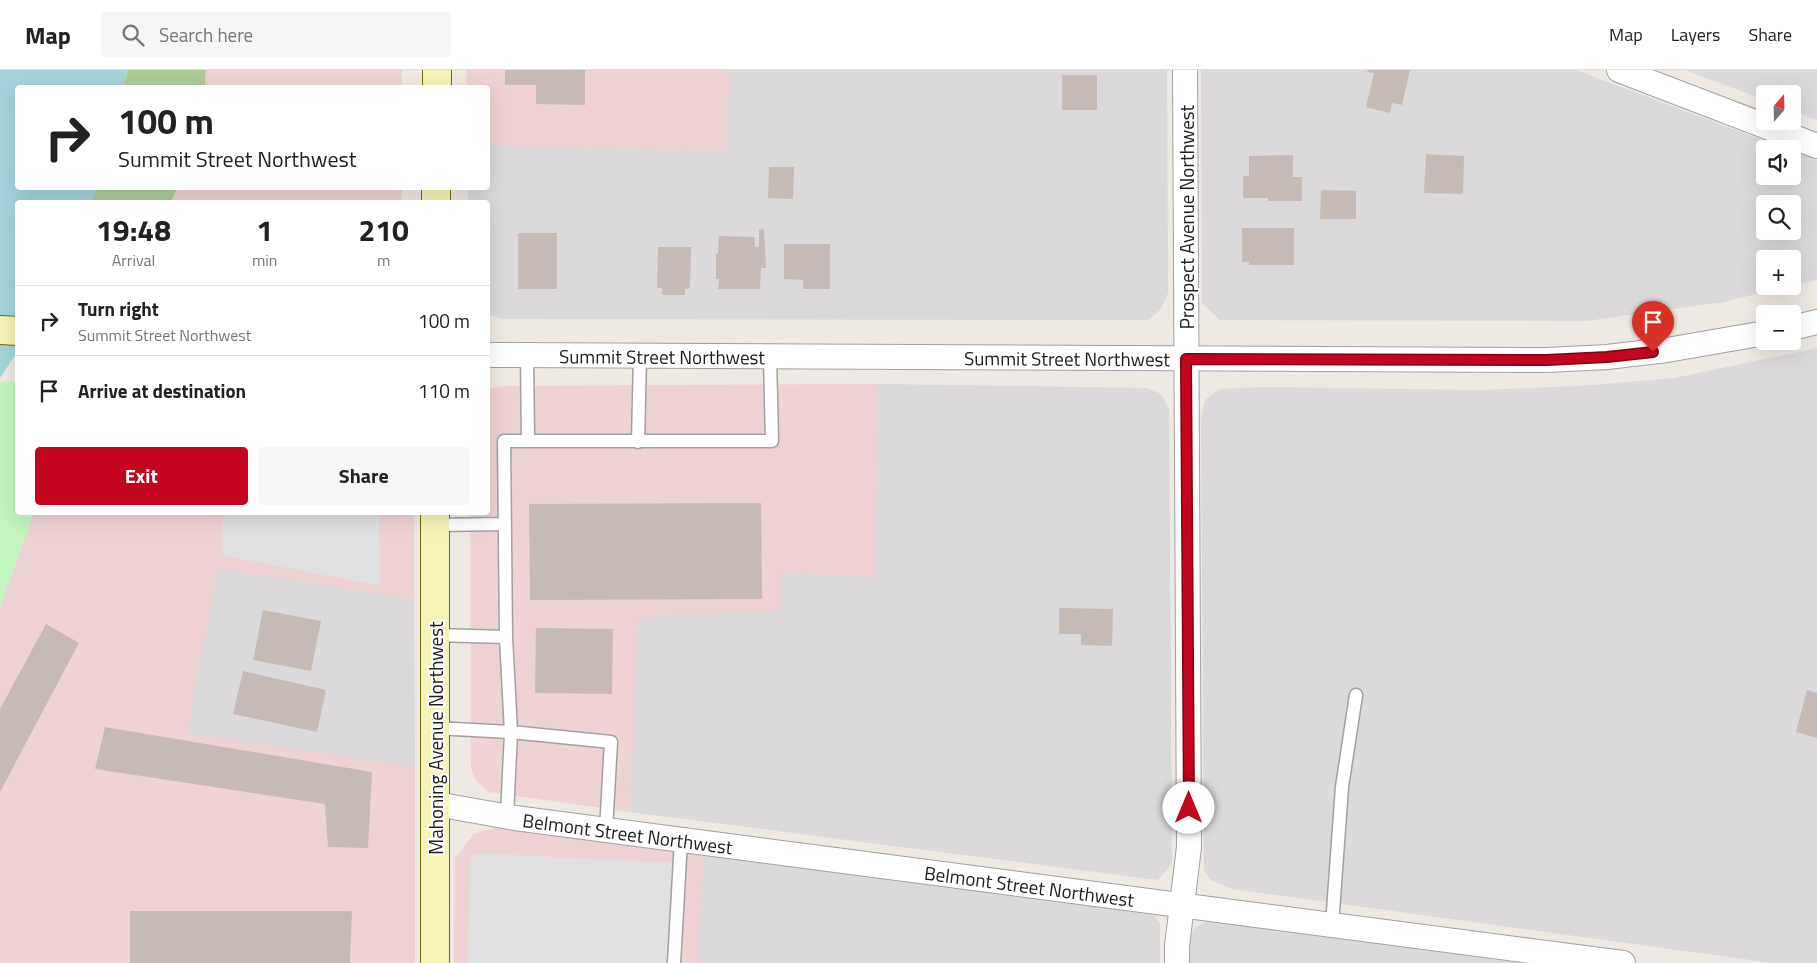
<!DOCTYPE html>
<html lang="en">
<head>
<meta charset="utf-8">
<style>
	body { margin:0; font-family:"Titillium Web",sans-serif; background:#f6f6f6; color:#222; height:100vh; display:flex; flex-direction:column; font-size:19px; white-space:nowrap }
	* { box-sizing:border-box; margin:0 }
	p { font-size:16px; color:#767676 }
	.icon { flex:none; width:28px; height:28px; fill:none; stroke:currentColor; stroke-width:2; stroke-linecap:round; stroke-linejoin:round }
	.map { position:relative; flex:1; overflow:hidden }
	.panel { position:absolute; left:15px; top:130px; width:475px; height:315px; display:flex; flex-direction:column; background:#fff; border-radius:5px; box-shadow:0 5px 20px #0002 }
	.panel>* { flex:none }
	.banner { position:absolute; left:15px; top:15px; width:475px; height:105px; border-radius:5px; box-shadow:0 5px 20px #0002; background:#fff; color:#222; overflow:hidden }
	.needle { width:32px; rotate:20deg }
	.tools { position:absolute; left:1756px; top:15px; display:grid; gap:10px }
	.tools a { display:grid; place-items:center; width:45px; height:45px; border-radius:5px; background:#fff; box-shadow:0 5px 20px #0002; font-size:25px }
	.pin { position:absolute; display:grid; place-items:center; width:42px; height:42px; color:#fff; margin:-51px -21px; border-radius:50% 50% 50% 0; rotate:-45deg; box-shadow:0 0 5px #0007 }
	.pin .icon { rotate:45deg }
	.me { position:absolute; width:55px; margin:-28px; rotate:0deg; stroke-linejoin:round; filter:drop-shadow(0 0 4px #0008) }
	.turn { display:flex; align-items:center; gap:18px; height:105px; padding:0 20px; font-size:22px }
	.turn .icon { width:65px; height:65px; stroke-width:2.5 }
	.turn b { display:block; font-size:35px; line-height:42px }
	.eta { display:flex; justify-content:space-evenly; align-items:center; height:85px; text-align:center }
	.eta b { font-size:30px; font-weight:700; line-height:35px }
	.primary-button { display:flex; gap:10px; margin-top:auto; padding:10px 20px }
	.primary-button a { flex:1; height:58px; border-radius:5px; background:#c3061d; color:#fff; font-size:20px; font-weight:700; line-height:58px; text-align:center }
	.primary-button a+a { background:#f6f6f6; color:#222 }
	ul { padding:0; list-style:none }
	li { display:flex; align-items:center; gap:15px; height:70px; padding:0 20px; border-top:1px solid #e0e0e0 }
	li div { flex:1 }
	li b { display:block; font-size:19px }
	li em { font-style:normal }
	header { display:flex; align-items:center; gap:30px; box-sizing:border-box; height:70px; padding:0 25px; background:#fff; border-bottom:1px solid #e0e0e0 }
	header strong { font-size:24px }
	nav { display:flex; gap:28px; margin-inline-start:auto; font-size:18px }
	.search { width:350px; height:45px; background:#f6f6f6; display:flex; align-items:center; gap:12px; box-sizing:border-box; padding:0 18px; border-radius:5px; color:#767676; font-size:19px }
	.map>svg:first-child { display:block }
	.residential { fill:#dbd9da; fill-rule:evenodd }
	.commercial { fill:#eed2d4 }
	.forest { fill:#aecc98 }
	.park { fill:#c2f7c0 }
	.parking { fill:#e1e1e1 }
	.water { fill:#a4d4da }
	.building { fill:#c5bab6 }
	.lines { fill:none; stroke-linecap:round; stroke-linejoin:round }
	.service-casing { stroke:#a1a1a1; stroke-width:15 }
	.minor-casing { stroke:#a1a1a1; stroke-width:26 }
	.secondary-casing { stroke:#6f6e08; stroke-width:30 }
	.service { stroke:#fff; stroke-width:12 }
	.minor { stroke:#fff; stroke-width:24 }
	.secondary { stroke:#f7f3b7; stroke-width:28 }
	.route-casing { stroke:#7f0413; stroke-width:12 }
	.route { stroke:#c3061d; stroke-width:9 }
	.labels { text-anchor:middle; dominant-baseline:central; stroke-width:4; stroke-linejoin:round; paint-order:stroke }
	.street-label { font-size:19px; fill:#1d1d1d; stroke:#fff }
</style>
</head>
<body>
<header>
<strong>Map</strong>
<div class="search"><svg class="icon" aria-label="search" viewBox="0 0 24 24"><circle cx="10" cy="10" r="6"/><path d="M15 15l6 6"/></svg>Search here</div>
<nav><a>Map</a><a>Layers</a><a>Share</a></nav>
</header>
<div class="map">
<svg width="1817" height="893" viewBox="0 0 1817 893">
	<rect width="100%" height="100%" fill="#eee9e2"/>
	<path class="residential" d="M730 0H1167L1168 223 1161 239 1148 250 503 249 488 244V132H468V118H488V76L726 82Z
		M1201 0H1576L1786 79H1765V106H1792L1793 81 1817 90V210L1793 215 1792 189H1765V216H1789L1724 232 1586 251 1220 250 1202 233ZM1765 134H1792V161H1765Z
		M1685 0H1817V50L1793 41 1792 24H1765V30Z
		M1817 278V893H1773L1232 819 1211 810 1204 801 1201 350 1205 330 1219 319 1261 317 1479 320 1580 316 1675 308Z
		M878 314 1147 318 1161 324 1169 339 1172 793 1158 810 630 742 638 546 780 542 781 503 875 507Z
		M218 499 414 530 415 697 187 664Z
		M704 784 1144 841 1154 845 1160 854V893H697Z
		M1209 851 1531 893H1189V871L1195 857Z"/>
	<path class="commercial" d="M206 0H402V17H205Z
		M466 0H730L726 82 488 76V18L467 17Z
		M177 118H402V132H171Z
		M878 314 875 507 782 503 780 542 638 547 630 742 488 722 476 711 471 698 470 443 488 442V319L504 316Z
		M34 443H414V530L218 499 187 664 415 697V893H0V537Z
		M494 758 704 784 697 893H454L455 788 474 764Z"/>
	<path class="forest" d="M128 0H206L205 17 122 18Z
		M97 118H177L171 132H91Z"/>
	<path class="park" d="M0 311 17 312 18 442 34 443 0 537Z"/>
	<path class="parking" d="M223 443H379L380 516 222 485Z
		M470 783 680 793 678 893H468Z"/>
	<path class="water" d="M0 0H128L122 17 18 18V118H97V120L91 132H18L17 282 0 308Z"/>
	<path class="building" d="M505 0H585V35L536 34V15H505Z
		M1368 0H1410L1402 35 1392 33 1390 43 1366 37 1374 3 1367 2Z
		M1062 5H1097V40H1062Z
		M1426 84 1464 86 1463 124 1424 123Z
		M1293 85V107H1302V131H1268V128H1243V106H1249V86Z
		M769 97H794L793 129 768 128Z
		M1321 120 1356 121V149H1320Z
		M1242 158H1294V195H1249V192H1242Z
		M764 159 766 198H761L760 219H718L719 209H716V184H718L719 166 755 167V177H759V160Z
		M518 163H557V219H518Z
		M784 174H830V219H803V210L784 209Z
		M658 177H691L690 218 685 219V225H662V218H657Z
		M761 433 762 529 530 530 529 434Z
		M1059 538 1113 539 1112 576 1081 575V564H1059Z
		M263 540 321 551 311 601 253 590Z
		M46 554 79 573 0 722V639Z
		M536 558 613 559 612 624 535 623Z
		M243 601 326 620 317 662 233 644Z
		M1807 620 1817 623V668L1796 662Z
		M105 657 372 702 368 778 328 777 325 734 95 699Z
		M130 841H352L350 893H130Z"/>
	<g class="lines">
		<defs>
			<path id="service" d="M527 285 528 371
				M638 372 640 285
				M435 455 505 454
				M435 565 506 567 504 371H772L770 286
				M506 567 511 662 611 672 606 760
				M435 658 511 662 507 747
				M1332 855 1342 717 1356 625
				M674 893 681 770"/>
			<g id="minor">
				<path d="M1619 0 1817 76"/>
				<path d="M1792 258 1817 252"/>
				<path id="s1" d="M488 285 1547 290 1607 287 1667 280 1765 263"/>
				<path id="s2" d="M436 734 515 748 1623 893"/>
				<path d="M1177 893V876L1189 777 1185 0"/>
			</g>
			<path id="secondary" d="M437 18V0
				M436 132V118
				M0 260 18 261
				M435 442V893"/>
		</defs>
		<use href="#service" class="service-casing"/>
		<use href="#minor" class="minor-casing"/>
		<use href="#secondary" class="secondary-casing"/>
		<use href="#service" class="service"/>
		<use href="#minor" class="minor"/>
		<use href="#secondary" class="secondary"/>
	</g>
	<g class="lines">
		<defs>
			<path id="route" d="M1189 738 1186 289 1547 290 1607 287 1653 282"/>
		</defs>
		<use href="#route" class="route-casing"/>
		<use href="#route" class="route"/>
	</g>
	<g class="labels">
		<g class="street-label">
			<text transform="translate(1186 147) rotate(-90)">Prospect Avenue Northwest</text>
			<text stroke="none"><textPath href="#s1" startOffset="174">Summit Street Northwest</textPath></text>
			<text stroke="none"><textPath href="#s1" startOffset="579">Summit Street Northwest</textPath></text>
			<text transform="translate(435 668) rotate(-90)">Mahoning Avenue Northwest</text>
			<text stroke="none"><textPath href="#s2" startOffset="194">Belmont Street Northwest</textPath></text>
			<text stroke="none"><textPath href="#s2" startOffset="599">Belmont Street Northwest</textPath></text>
		</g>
	</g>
</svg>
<div class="tools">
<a><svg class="needle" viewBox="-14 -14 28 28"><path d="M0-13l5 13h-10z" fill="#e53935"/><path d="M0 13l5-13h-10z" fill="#767676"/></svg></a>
<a><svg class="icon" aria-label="sound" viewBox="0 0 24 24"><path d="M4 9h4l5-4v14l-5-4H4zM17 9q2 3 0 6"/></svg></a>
<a><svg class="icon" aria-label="search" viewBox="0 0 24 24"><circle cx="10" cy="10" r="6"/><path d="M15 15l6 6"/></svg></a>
<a>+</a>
<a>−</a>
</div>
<div class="pin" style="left:1653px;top:282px;background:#d93025"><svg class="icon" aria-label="arrive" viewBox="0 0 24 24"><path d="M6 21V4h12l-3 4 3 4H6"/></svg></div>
<svg class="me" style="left:1189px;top:738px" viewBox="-20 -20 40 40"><circle r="19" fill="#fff"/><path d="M0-13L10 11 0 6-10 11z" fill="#c3061d"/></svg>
<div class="banner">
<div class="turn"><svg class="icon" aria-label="right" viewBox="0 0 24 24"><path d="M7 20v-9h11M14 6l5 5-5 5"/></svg><div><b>100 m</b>Summit Street Northwest</div></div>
</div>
<section class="panel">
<div class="eta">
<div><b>19:48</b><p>Arrival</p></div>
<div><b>1</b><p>min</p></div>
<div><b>210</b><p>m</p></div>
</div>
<ul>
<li><svg class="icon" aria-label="right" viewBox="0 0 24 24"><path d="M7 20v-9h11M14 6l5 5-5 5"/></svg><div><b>Turn right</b><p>Summit Street Northwest</p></div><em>100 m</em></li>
<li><svg class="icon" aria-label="arrive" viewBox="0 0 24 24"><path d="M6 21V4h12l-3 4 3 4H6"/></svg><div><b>Arrive at destination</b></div><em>110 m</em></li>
</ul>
<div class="primary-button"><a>Exit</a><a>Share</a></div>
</section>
</div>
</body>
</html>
